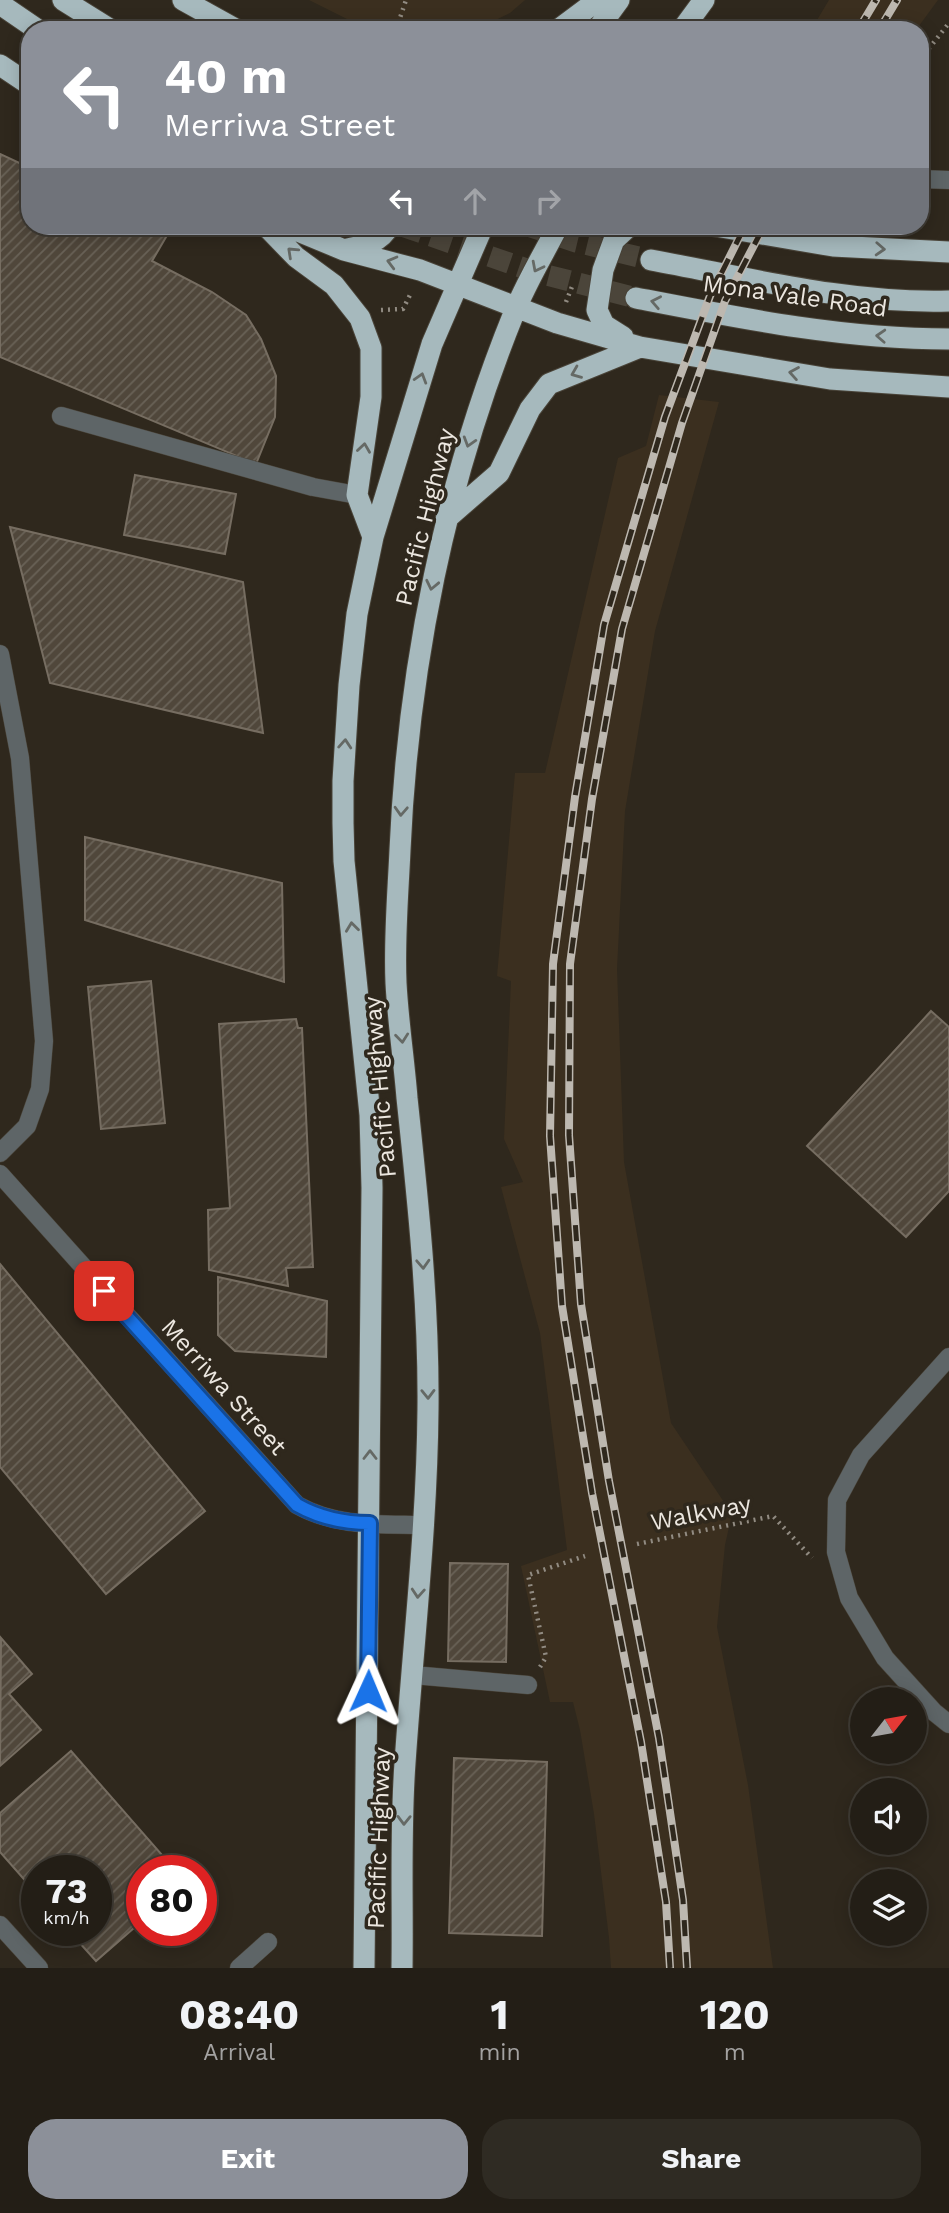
<!DOCTYPE html>
<html lang="en">
<head>
<meta charset="utf-8">
<style>
	body { margin:0; font-family:"Work Sans",sans-serif; background:#2f2b23; color:#f1f3f6; height:100vh; display:flex; flex-direction:column; font-size:26px; white-space:nowrap }
	* { box-sizing:border-box; margin:0 }
	p { font-size:23px; color:#a3a2a1 }
	.icon { flex:none; width:38px; height:38px; fill:none; stroke:currentColor; stroke-width:2; stroke-linecap:round; stroke-linejoin:round }
	.map { position:relative; height:1968px; overflow:hidden }
	.side { display:flex; flex-direction:column; background:#231e16; flex:1 }
	.side>* { flex:none }
	.banner { position:absolute; left:21px; top:21px; width:908px; height:214px; border-radius:28px; box-shadow:0 4px 18px #0003,0 0 0 2px #403c35; background:#8c9099; color:#fff; overflow:hidden }
	.needle { width:46px; rotate:59deg }
	.buttons { position:absolute; left:850px; top:1687px; display:grid; gap:14px }
	.buttons a { display:grid; place-items:center; width:77px; height:77px; border-radius:50%; background:#231e16; box-shadow:0 4px 18px #0003,0 0 0 2px #403c35; font-size:35px }
	.speed { position:absolute; left:21px; top:1855px; display:flex; gap:14px; font-size:35px; font-weight:700; text-align:center }
	.speed>* { display:grid; place-content:center; width:91px; height:91px; border-radius:50%; background:#231e16; box-shadow:0 4px 18px #0003,0 0 0 2px #403c35; line-height:1 }
	.speed small { font-size:18px; font-weight:400 }
	.speed .limit { border:10px solid #d22; background:#fff; color:#111 }
	.pin { position:absolute; display:grid; place-items:center; width:60px; height:60px; color:#fff; margin:-30px; border-radius:14px; box-shadow:0 4px 10px #0006 }
	.me { position:absolute; width:77px; margin:-38px; rotate:1deg; stroke-linejoin:round; filter:drop-shadow(0 0 5px #0008) }
	.turn { display:flex; align-items:center; gap:24px; height:147px; padding:0 28px; font-size:32px }
	.turn .icon { width:91px; height:91px; stroke-width:2.5 }
	.turn b { display:block; font-size:49px; line-height:60px }
	.lanes { display:flex; align-items:center; height:66px; padding:0 28px; background:#0003; justify-content:center; gap:35px; direction:ltr }
	.lanes .off { opacity:.35 }
	.eta { display:flex; justify-content:space-evenly; align-items:center; height:119px; text-align:center }
	.eta b { font-size:42px; font-weight:700; line-height:49px }
	.button { display:flex; gap:14px; margin-top:auto; padding:14px 28px }
	.button a { flex:1; height:80px; border-radius:28px; background:#8c9099; color:#fff; font-size:28px; font-weight:700; line-height:80px; text-align:center }
	.button a+a { background:#2f2b23; color:#f1f3f6 }
	.map>svg:first-child { display:block }
	.built { fill:#3b2f1f }
	.building { fill:url(#building-hatch); stroke:#766d61; stroke-width:2 }
	.lines { fill:none; stroke-linecap:round; stroke-linejoin:round }
	.highway-tunnel { stroke:#4b453a; stroke-width:21; stroke-dasharray:21 10; stroke-linecap:butt }
	.minor-casing { stroke:#494338; stroke-width:19 }
	.highway-casing { stroke:#494338; stroke-width:23 }
	.path { stroke:#918b82; stroke-width:4.5; stroke-dasharray:2 5; stroke-linecap:butt }
	.minor { stroke:#5e6567; stroke-width:18 }
	.highway { stroke:#a6b9bd; stroke-width:21 }
	.rail-casing { stroke:#bdb8b0; stroke-width:8 }
	.rail { stroke:#2f281d; stroke-width:5; stroke-dasharray:16; stroke-linecap:butt }
	.oneway { stroke:#656965 }
	.route-casing { stroke:#114b97; stroke-width:18 }
	.route { stroke:#1a73e8; stroke-width:12 }
	.labels { text-anchor:middle; dominant-baseline:central; stroke-width:7; stroke-linejoin:round; paint-order:stroke }
	.street-label { font-size:24px; fill:#ece7e0; stroke:#2f281d }
</style>
</head>
<body>
<div class="map">
<svg width="949" height="1968" viewBox="0 0 949 1968">
	<defs>
		<pattern id="building-hatch" width="6" height="6" patternUnits="userSpaceOnUse" patternTransform="scale(1.75)"><rect width="6" height="6" fill="#50473b"/><path d="M-1 1l2-2M0 6l6-6M5 7l2-2" fill="none" stroke="#696257"/></pattern>
	</defs>
	<rect width="100%" height="100%" fill="#2f281d"/>
	<path class="built" d="M309 0H525L510 13 475 30H388L351 21Z
		M829 0H938L916 30H811Z
		M659 395 719 402 655 631 625 811 617 969 624 1162 671 1423 732 1514 725 1545 717 1627 748 1785 773 1968H611L609 1938 594 1814 580 1730 573 1702H550L521 1566 567 1550 540 1333 501 1187 523 1182 504 1139 511 981 497 976 515 773H545L618 458 646 446Z"/>
	<path class="building" d="M0 154 30 168V226H154L169 232 152 261 212 292 246 315 261 339 276 376 275 417 256 464 0 357Z
		M135 475 236 494 225 554 124 535Z
		M10 527 243 582 263 733 50 683Z
		M85 837 282 883 284 982 85 920Z
		M151 981 165 1123 101 1129 88 987Z
		M931 1011 949 1027V1191L906 1237 807 1146Z
		M296 1019 298 1028H302L313 1267 286 1268 288 1286 209 1270 208 1210 230 1208 219 1024Z
		M0 1264 205 1511 106 1594 0 1467Z
		M218 1277 327 1301 326 1357 235 1351 218 1335Z
		M450 1563 508 1564 506 1662 448 1661Z
		M1 1638 32 1674 9 1694 41 1730 0 1766Z
		M71 1751 176 1871H142V1921L96 1961 68 1930H96V1871H37V1894L0 1852V1813Z
		M454 1758 547 1762 542 1936 449 1933Z"/>
	<g class="lines">
		<path class="highway-tunnel" d="M402 226 535 272 636 298
			M528 226 576 242 651 260"/>
		<defs>
			<path id="minor" d="M920 179 949 180
				M833 246 836 234 842 226
				M61 416 313 487 357 495
				M0 654 20 758 44 1041 40 1089 27 1126 0 1153
				M0 1174 297 1505C336 1527 379 1524 422 1525
				M949 1357 861 1455 837 1500 836 1552 849 1598 885 1658 934 1712 949 1724
				M413 1675 528 1685
				M0 1925 39 1968
				M239 1968 268 1942"/>
			<path id="highway" d="M63 0 111 30
				M183 0 237 30
				M0 4 38 30
				M558 30 598 0
				M597 30 619 0
				M682 30 704 0
				M0 65 30 85
				M266 226 296 257 334 285 360 318 371 348V397L357 495 373 537
				M286 226 344 250 420 270 557 323 640 347 830 379 949 387
				M715 226 833 246 949 252
				M347 249C364 246 381 242 389 226
				M651 260C749 278 849 304 949 301
				M636 298C739 318 843 339 949 339
				M623 337 604 325 597 310 603 270 614 240 629 226
				M446 519 499 473 530 409 549 384 640 347
				M364 1968 372 1188 370 1115 344 861 343 823V781L349 685 357 614 373 537 432 344 483 226
				M402 1968C403 1900 400 1831 405 1763 413 1645 427 1527 428 1409 429 1305 418 1201 407 1098 404 1060 398 1021 396 983 394 939 398 894 400 850 408 667 445 483 514 313 526 283 543 255 558 226"/>
		</defs>
		<use href="#minor" class="minor-casing"/>
		<use href="#highway" class="highway-casing"/>
		<path class="path" d="M396 30 406 0
			M920 60 949 23
			M432 236 436 226
			M566 302 573 284
			M381 310 403 309 410 295
			M637 1544 773 1516 812 1558
			M540 1667 546 1657 528 1575 585 1556"/>
		<use href="#minor" class="minor"/>
		<use href="#highway" class="highway"/>
		<defs>
			<path id="rail" d="M858 30 876 0
				M879 30 897 0
				M670 1968 666 1902 641 1742 592 1493 562 1306 550 1136 553 964 575 797 604 625 665 417 710 296 745 226
				M687 1968 683 1900 659 1738 609 1481 581 1304 569 1135 570 964 592 799 622 629 682 423 725 301 764 226"/>
		</defs>
		<use href="#rail" class="rail-casing"/>
		<use href="#rail" class="rail"/>
	</g>
	<defs><path id="oneway-chevron" d="M-2-3.5L2.5 0L-2 3.5" fill="none" stroke-width="1.6" stroke-linecap="round" stroke-linejoin="round" transform="scale(1.75)"/></defs>
	<g class="oneway">
		<use href="#oneway-chevron" transform="translate(880 249) rotate(3)"/>
		<use href="#oneway-chevron" transform="translate(292 252) rotate(-137)"/>
		<use href="#oneway-chevron" transform="translate(392 262) rotate(-165)"/>
		<use href="#oneway-chevron" transform="translate(537 267) rotate(117)"/>
		<use href="#oneway-chevron" transform="translate(656 302) rotate(-169)"/>
		<use href="#oneway-chevron" transform="translate(881 336) rotate(-177)"/>
		<use href="#oneway-chevron" transform="translate(576 373) rotate(158)"/>
		<use href="#oneway-chevron" transform="translate(794 373) rotate(-170)"/>
		<use href="#oneway-chevron" transform="translate(421 378) rotate(-73)"/>
		<use href="#oneway-chevron" transform="translate(469 442) rotate(107)"/>
		<use href="#oneway-chevron" transform="translate(364 448) rotate(-82)"/>
		<use href="#oneway-chevron" transform="translate(432 585) rotate(102)"/>
		<use href="#oneway-chevron" transform="translate(345 744) rotate(-86)"/>
		<use href="#oneway-chevron" transform="translate(401 811) rotate(93)"/>
		<use href="#oneway-chevron" transform="translate(352 927) rotate(-97)"/>
		<use href="#oneway-chevron" transform="translate(402 1038) rotate(84)"/>
		<use href="#oneway-chevron" transform="translate(423 1264) rotate(87)"/>
		<use href="#oneway-chevron" transform="translate(428 1394) rotate(89)"/>
		<use href="#oneway-chevron" transform="translate(370 1455) rotate(-90)"/>
		<use href="#oneway-chevron" transform="translate(418 1593) rotate(94)"/>
		<use href="#oneway-chevron" transform="translate(404 1820) rotate(91)"/>
	</g>
	<g class="lines">
		<defs>
			<path id="route" d="M104 1291 297 1505C320 1518 343 1523 370 1523L368 1691"/>
		</defs>
		<use href="#route" class="route-casing"/>
		<use href="#route" class="route"/>
	</g>
	<g class="labels">
		<g class="street-label">
			<text transform="translate(795 296) rotate(8)">Mona Vale Road</text>
			<text transform="translate(425 517) rotate(-76)">Pacific Highway</text>
			<text transform="translate(380 1087) rotate(-95)">Pacific Highway</text>
			<text transform="translate(224 1387) rotate(48)">Merriwa Street</text>
			<text transform="translate(701 1513) rotate(-11)">Walkway</text>
			<text transform="translate(379 1838) rotate(-88)">Pacific Highway</text>
		</g>
	</g>
</svg>
<div class="buttons">
<a><svg class="needle" viewBox="-14 -14 28 28"><path d="M0-13l5 13h-10z" fill="#e53935"/><path d="M0 13l5-13h-10z" fill="#a3a2a1"/></svg></a>
<a><svg class="icon" aria-label="sound" viewBox="0 0 24 24"><path d="M4 9h4l5-4v14l-5-4H4zM17 9q2 3 0 6"/></svg></a>
<a><svg class="icon" aria-label="layers" viewBox="0 0 24 24"><path d="M12 4l9 5-9 5-9-5zM3 14l9 5 9-5"/></svg></a>
</div>
<div class="speed"><div>73<small>km/h</small></div><div class="limit">80</div></div>
<div class="pin" style="left:104px;top:1291px;background:#d93025"><svg class="icon" aria-label="arrive" viewBox="0 0 24 24"><path d="M6 21V4h12l-3 4 3 4H6"/></svg></div>
<svg class="me" style="left:368px;top:1691px" viewBox="-20 -20 40 40"><path d="M0-17L14 15 0 8-14 15z" fill="#1a73e8" stroke="#fff" stroke-width="4"/></svg>
<div class="banner">
<div class="turn"><svg class="icon" aria-label="left" viewBox="0 0 24 24"><path d="M17 20v-9H6M10 6l-5 5 5 5"/></svg><div><b>40 m</b>Merriwa Street</div></div>
<div class="lanes"><svg class="icon" aria-label="left" viewBox="0 0 24 24"><path d="M17 20v-9H6M10 6l-5 5 5 5"/></svg><svg class="icon off" aria-label="ahead" viewBox="0 0 24 24"><path d="M12 20V5M6 11l6-6 6 6"/></svg><svg class="icon off" aria-label="right" viewBox="0 0 24 24"><path d="M7 20v-9h11M14 6l5 5-5 5"/></svg></div>
</div>
</div>
<section class="side">
<div class="eta">
<div><b>08:40</b><p>Arrival</p></div>
<div><b>1</b><p>min</p></div>
<div><b>120</b><p>m</p></div>
</div>
<div class="button"><a>Exit</a><a>Share</a></div>
</section>
</body>
</html>
